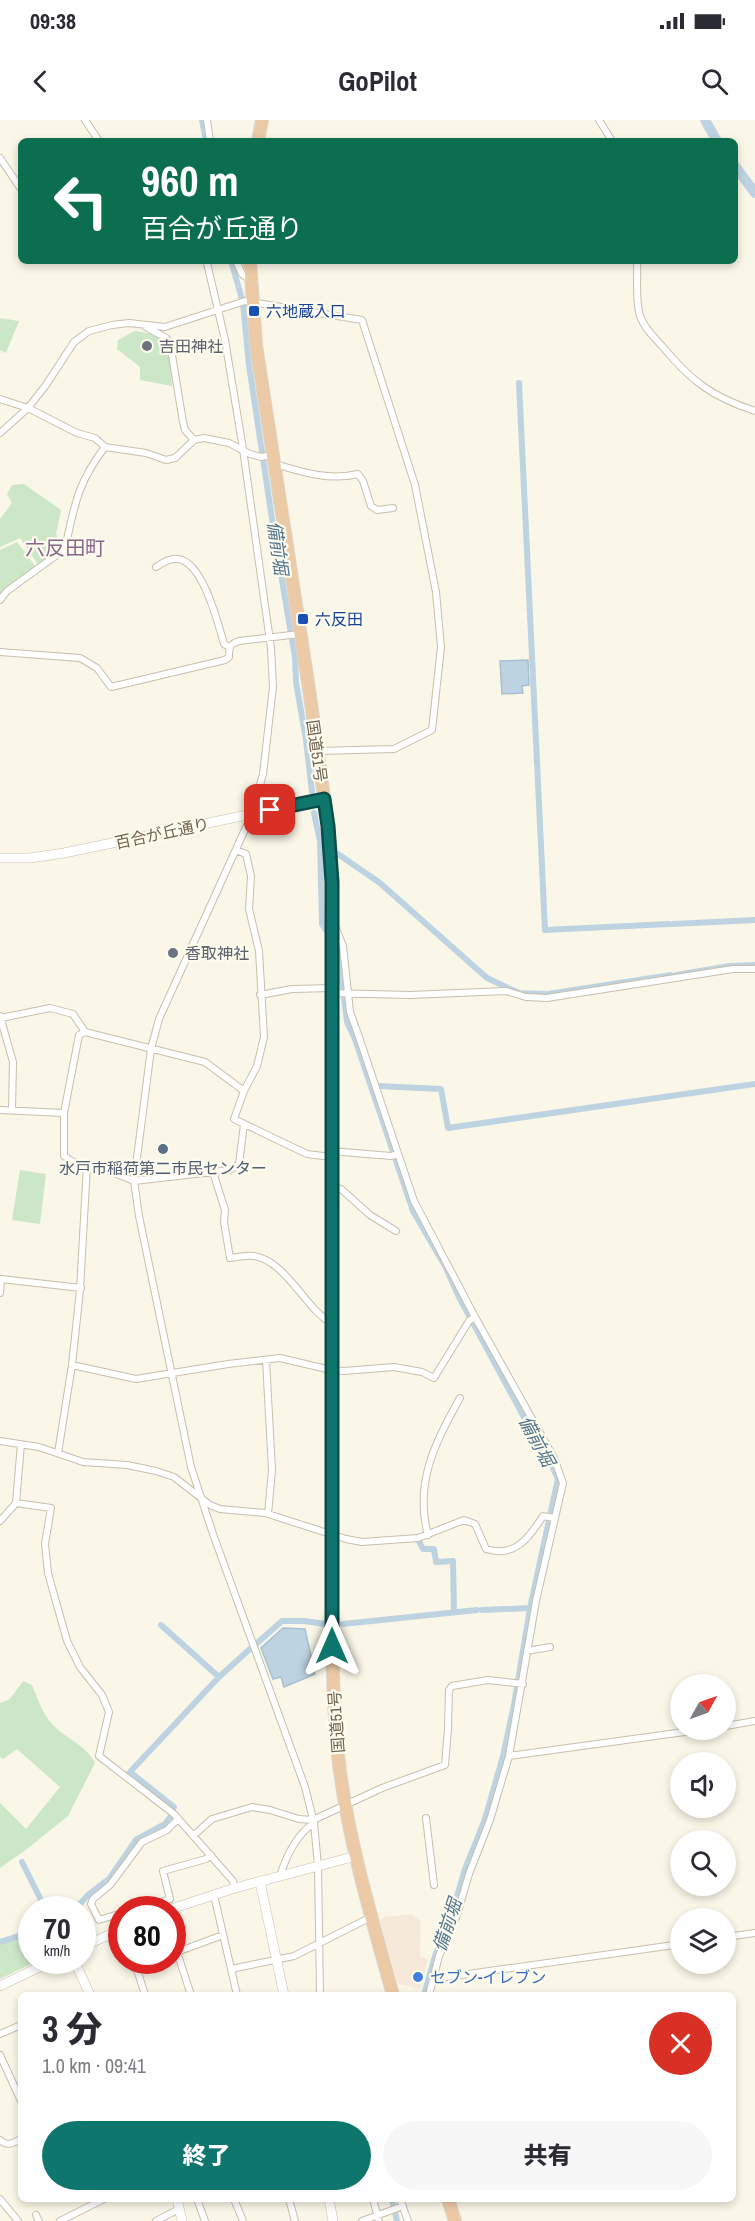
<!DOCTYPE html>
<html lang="ja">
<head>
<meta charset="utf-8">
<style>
	body { margin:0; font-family:"Archivo Narrow","Noto Sans JP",sans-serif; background:#f7f7f7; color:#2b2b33; height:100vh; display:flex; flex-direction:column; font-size:22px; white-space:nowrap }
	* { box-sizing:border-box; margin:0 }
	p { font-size:20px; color:#7c7c81 }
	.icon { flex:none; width:33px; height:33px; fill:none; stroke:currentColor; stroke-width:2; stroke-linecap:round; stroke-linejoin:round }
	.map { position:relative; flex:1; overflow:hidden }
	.details { position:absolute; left:18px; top:1872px; width:718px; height:210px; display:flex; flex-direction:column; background:#fff; border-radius:9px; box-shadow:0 3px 9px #0003 }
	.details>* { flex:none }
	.top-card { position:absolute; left:18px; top:18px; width:720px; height:126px; border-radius:9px; box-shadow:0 3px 9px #0003; background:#0b6e4f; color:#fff; overflow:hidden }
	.needle { width:39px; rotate:50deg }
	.fabs { position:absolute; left:670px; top:1554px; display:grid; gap:12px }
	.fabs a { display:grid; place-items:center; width:66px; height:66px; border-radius:50%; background:#fff; box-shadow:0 3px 9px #0003; font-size:30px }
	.speed { position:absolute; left:18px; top:1776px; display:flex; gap:12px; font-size:30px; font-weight:700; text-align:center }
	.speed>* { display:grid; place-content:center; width:78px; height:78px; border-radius:50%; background:#fff; box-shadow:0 3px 9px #0003; line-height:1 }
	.speed small { font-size:15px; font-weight:400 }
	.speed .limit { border:9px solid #d22; background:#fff; color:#111 }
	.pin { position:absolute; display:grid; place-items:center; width:51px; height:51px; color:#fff; margin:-26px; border-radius:12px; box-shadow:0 3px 9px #0006 }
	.me { position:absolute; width:66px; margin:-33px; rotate:0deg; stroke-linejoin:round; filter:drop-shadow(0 0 4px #0008) }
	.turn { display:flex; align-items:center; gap:21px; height:126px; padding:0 24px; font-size:27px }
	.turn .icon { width:78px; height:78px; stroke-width:2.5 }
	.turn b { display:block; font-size:42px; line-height:51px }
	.round { display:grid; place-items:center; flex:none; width:63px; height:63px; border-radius:32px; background:#f7f7f7 }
	.headline { display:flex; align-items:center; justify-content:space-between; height:102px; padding:0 24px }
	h1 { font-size:36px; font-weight:800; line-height:45px }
	.cta { display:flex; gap:12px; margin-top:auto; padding:12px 24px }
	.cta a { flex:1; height:69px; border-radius:36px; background:#0f766e; color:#fff; font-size:24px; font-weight:800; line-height:69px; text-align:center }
	.cta a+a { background:#f7f7f7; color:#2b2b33 }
	.status { display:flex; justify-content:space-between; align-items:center; height:42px; padding:0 30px; background:#fff; direction:ltr }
	.status svg { height:16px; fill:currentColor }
	header { display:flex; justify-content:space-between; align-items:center; height:78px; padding:0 24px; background:#fff; font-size:27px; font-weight:800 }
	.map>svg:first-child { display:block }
	.commercial { fill:#f6e9da }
	.green { fill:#cce6c8 }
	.water { fill:#bed3e1; stroke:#a6c0d2; stroke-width:1.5 }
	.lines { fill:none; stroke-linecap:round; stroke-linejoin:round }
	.canal { stroke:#bed3e1; stroke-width:6 }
	.river { stroke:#bed3e1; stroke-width:10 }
	.street-casing { stroke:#c8bfad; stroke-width:8 }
	.secondary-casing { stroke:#c8bea9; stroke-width:10 }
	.highway-casing { stroke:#dad6d1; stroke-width:14 }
	.street { stroke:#fff; stroke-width:6 }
	.secondary { stroke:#fff; stroke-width:9 }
	.highway { stroke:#edcaa6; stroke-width:12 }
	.route-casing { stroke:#0a4d48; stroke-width:15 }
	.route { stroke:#0f766e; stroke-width:10 }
	.transit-dot { fill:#1a4fb4; stroke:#fdfbed; stroke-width:2 }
	.worship-dot { fill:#6b7280; stroke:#fdfbed; stroke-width:2 }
	.service-dot { fill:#5c6f8a; stroke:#fdfbed; stroke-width:2 }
	.shop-dot { fill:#3f7fe0; stroke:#fdfbed; stroke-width:2 }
	.labels { text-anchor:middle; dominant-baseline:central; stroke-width:4.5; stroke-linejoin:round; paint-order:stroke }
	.transit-label { font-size:16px; fill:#164399; stroke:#fdfbed; text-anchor:start }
	.worship-label { font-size:16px; fill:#5b616d; stroke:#fdfbed; text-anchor:start }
	.street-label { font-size:16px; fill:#71634f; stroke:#fdfbed }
	.service-label { font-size:16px; fill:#4e5e75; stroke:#fdfbed }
	.shop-label { font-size:16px; fill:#366cbe; stroke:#fdfbed; text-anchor:start }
	.water-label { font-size:18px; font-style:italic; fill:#52758e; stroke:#fdfbed }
	.quarter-label { font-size:20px; fill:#8a668c; stroke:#fdfbed }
</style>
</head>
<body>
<div class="status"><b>09:38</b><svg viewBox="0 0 49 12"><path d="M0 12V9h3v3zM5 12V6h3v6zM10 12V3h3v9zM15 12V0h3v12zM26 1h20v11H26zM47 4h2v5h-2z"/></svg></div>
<header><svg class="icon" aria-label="back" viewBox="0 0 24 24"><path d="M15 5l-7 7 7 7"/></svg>GoPilot<svg class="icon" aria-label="search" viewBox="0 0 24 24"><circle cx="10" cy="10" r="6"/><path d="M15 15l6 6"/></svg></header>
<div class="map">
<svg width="755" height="2101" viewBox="0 0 755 2101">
	<rect width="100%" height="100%" fill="#faf7e8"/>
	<path class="commercial" d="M411 1794 421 1802 420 1836 428 1839 420 1869 398 1864 380 1801 384 1797Z"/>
	<path class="green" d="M0 198 19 201 6 233 0 230Z
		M135 211C172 215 170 234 172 266L140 260V247L117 229 118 220Z
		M24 364 61 390 56 414 63 427 39 446 20 418 0 427V399L12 383 7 374 12 365Z
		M17 422 36 447 0 476V430Z
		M20 1050 46 1054 40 1104 12 1100Z
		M23 1561 32 1565C39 1581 43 1597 57 1609 71 1621 86 1626 95 1643L68 1696 27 1729 0 1748V1683L26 1709 60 1667 17 1629 3 1639 0 1637V1583L10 1579Z
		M31 1815 32 1840 37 1841 0 1859V1824Z"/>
	<path class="water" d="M528 540 529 565 522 566 523 573 502 574 500 541Z
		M283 1508 305 1509 315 1554 284 1567 281 1557 273 1559 261 1528Z"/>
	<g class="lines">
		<path class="canal" d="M202 0 206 21
			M231 141 242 179
			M243 184 249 245 275 419 295 537 296 562 306 620 312 672
			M519 263 545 810 669 804
			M314 693 320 721 322 804 325 809
			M338 734 380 763 487 858 519 873 545 874
			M673 804 755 800
			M337 822 347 902 355 919 413 1091 445 1146 459 1177 526 1301 550 1341 558 1359 530 1488 514 1585 503 1636 485 1699 465 1749 452 1793 435 1836 424 1875
			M676 855 730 846 755 845
			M548 874 671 855
			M378 966 441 969 448 1008 755 964
			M419 1421 423 1429H434L436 1442 453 1441 454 1492
			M482 1490 530 1488
			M343 1504 477 1490
			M161 1505 219 1557
			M256 1524 282 1501H304L325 1504
			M173 1689 174 1687 130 1652 219 1557 251 1528
			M22 1742 46 1790
			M60 1790 78 1786 88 1775 109 1759 136 1720 165 1704 171 1696
			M0 1822 32 1812
			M392 2079 397 2101"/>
		<path class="river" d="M705 0 717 21
			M735 46 755 73"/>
		<defs>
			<path id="street" d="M85 0 99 21
				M207 0 210 21
				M599 0 612 21
				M0 38 21 69
				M236 141 242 154 249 159
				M637 141C638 159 635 179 640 196 644 208 654 217 662 226 691 261 712 277 755 291
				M207 143 225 220 243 329 271 528 273 567 263 654 252 694 159 899 151 929 134 1061 139 1096 191 1347 213 1414 305 1667 314 1703 318 1746 320 1875
				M146 207 166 218 170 223 183 302 185 310 194 320
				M0 279 28 288 77 313 95 318 105 327 146 333 166 340 175 338 194 320 204 318 229 323 250 334 261 337 273 335
				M0 313 28 288 46 265 74 222 89 211 112 205 129 203 165 207 245 181 362 200 415 365 436 472 441 527 432 610 394 629 317 631
				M275 344C302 352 329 361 358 354L363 361 371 386 377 390 393 388
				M156 447C163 443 169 438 178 439 203 442 218 503 224 524L229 527
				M0 480 7 471 65 429C74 388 77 363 105 327
				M0 532 80 538 97 548 111 567 225 540 229 537C229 527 230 524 239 521L300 514
				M236 730 246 734 251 756 249 789 259 831 264 917 257 946 244 971 234 999 307 1034 331 1037
				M335 806 343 826 350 892 359 917 414 1081 475 1197 554 1338 563 1363 536 1481 509 1636 490 1700 469 1754 457 1795 439 1836 429 1875
				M331 873 410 875 506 871 526 877 547 878 733 849H755
				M260 875 292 869 331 868
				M0 896 13 942 12 990
				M1 898 50 888 73 894 85 912
				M244 971 205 942 85 912 79 915 64 993V1036L73 1042 102 1048 134 1061 230 1050 239 1044 244 1004
				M0 990 64 993
				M331 1031 391 1036 398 1034
				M213 1052 225 1090 224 1102 230 1138C237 1137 246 1135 254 1136 286 1141 305 1188 331 1203
				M332 1066 341 1069 370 1095 396 1111
				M0 1173 1 1159 81 1168
				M266 1240 272 1350 268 1394
				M72 1245 136 1259 228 1244 280 1238 331 1250 344 1251 394 1247 422 1252 434 1258 469 1201 475 1197
				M0 1321 39 1327 83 1342 127 1345 156 1351 174 1357 210 1385 220 1389 265 1393 346 1419 362 1422 418 1418 464 1400 475 1404 486 1429C515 1438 529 1418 543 1396L554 1398
				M58 1333 72 1245 80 1170 87 1045
				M16 1383 51 1388 45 1424 48 1453 67 1521 80 1547 102 1575 109 1592 99 1636 174 1694 233 1761 235 1768
				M0 1401 16 1383 21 1324
				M428 1415C414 1363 435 1323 460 1278
				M527 1531 550 1527
				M726 1606 755 1601
				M509 1636 699 1610
				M426 1698 434 1765
				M194 1715 212 1699 252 1687 270 1690 299 1699 313 1700 382 1668 445 1645 448 1608 449 1570 452 1566 488 1560 523 1564
				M280 1756C286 1737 297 1714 314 1703
				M214 1775 237 1875
				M134 1790 170 1779 163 1751 206 1739 211 1735
				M122 1793 99 1800 91 1784 93 1779 110 1765 142 1722 167 1710 178 1699
				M726 1817 755 1813
				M134 1840 145 1875
				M231 1849 294 1836 371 1797
				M137 1850 158 1840
				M433 1859 681 1824
				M191 1875 177 1832 223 1815
				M0 1914 21 1905
				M0 1935 21 1981
				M0 2020C7 2027 13 2023 21 2019
				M0 2079 18 2101
				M197 2079 205 2101
				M234 2079 243 2101
				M289 2079 295 2101
				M373 2079 379 2101
				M400 2079 408 2101
				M36 2095 39 2101
				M60 2101 104 2079
				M156 2101 179 2089
				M362 2101 403 2086"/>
			<path id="secondary" d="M0 738H30L64 733 324 679
				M260 1762 284 1875
				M168 1790 235 1768 356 1736
				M82 1827 122 1809
				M74 1840 90 1875
				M0 1866 54 1840
				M177 2079 182 2101
				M329 2079 333 2101"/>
			<path id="highway" d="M258 21 262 0
				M250 141 256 225 309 569 328 706 332 762V1526C333 1562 334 1599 338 1635 347 1717 371 1796 393 1875
				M448 2079 455 2101"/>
		</defs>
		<use href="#street" class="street-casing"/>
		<use href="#secondary" class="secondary-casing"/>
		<use href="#highway" class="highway-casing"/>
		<use href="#street" class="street"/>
		<use href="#secondary" class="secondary"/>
		<use href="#highway" class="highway"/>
	</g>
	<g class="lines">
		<defs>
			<path id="route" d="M270 690 324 679 328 706 332 762V1526"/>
		</defs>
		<use href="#route" class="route-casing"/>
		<use href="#route" class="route"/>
	</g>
	<g class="transit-dot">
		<rect x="248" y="185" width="12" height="12" rx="3"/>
		<rect x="297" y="493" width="12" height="12" rx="3"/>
	</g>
	<g class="worship-dot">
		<circle cx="147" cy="226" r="6"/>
		<circle cx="173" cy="833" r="6"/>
	</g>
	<circle class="service-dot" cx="163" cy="1029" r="6"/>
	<circle class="shop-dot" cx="418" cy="1857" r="6"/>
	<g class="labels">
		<g class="transit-label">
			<text x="266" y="191">六地蔵入口</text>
			<text x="315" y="499">六反田</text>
		</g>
		<g class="worship-label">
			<text x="159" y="226">吉田神社</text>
			<text x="185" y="833">香取神社</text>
		</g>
		<g class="street-label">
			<text transform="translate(317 631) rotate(82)">国道51号</text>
			<text transform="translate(162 713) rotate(-12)">百合が丘通り</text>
			<text transform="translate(336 1602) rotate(-94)">国道51号</text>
		</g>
		<g class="service-label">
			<text x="163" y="1048">水戸市稲荷第二市民センター</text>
		</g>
		<g class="shop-label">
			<text x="430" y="1857">セブン-イレブン</text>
		</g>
		<g class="water-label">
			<text transform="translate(278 428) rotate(82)">備前堀</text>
			<text transform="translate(537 1321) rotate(62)">備前堀</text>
			<text transform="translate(447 1805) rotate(-72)">備前堀</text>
		</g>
		<g class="quarter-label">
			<text x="65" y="427">六反田町</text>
		</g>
	</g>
</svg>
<div class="fabs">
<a><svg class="needle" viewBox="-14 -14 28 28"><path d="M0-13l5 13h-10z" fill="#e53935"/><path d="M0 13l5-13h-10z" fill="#7c7c81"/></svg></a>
<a><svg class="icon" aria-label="sound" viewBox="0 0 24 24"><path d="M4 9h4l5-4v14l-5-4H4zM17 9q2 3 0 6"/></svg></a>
<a><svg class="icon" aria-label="search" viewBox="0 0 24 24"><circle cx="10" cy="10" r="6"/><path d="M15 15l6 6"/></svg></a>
<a><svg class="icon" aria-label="layers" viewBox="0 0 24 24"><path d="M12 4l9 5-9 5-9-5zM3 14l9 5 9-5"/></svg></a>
</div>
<div class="speed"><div>70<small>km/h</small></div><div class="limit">80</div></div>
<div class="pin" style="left:270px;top:690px;background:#d93025"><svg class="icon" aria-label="arrive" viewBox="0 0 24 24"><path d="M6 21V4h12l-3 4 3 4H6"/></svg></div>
<svg class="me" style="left:332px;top:1526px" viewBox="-20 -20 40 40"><path d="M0-17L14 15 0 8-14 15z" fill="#0f766e" stroke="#fff" stroke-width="4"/></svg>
<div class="top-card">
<div class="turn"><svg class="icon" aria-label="left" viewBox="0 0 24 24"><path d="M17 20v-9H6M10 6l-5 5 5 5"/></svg><div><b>960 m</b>百合が丘通り</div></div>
</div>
<section class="details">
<div class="headline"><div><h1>3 分</h1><p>1.0 km · 09:41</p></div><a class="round" style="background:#d93025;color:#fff"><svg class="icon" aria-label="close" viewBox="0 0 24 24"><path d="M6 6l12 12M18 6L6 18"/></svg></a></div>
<div class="cta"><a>終了</a><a>共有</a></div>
</section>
</div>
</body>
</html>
